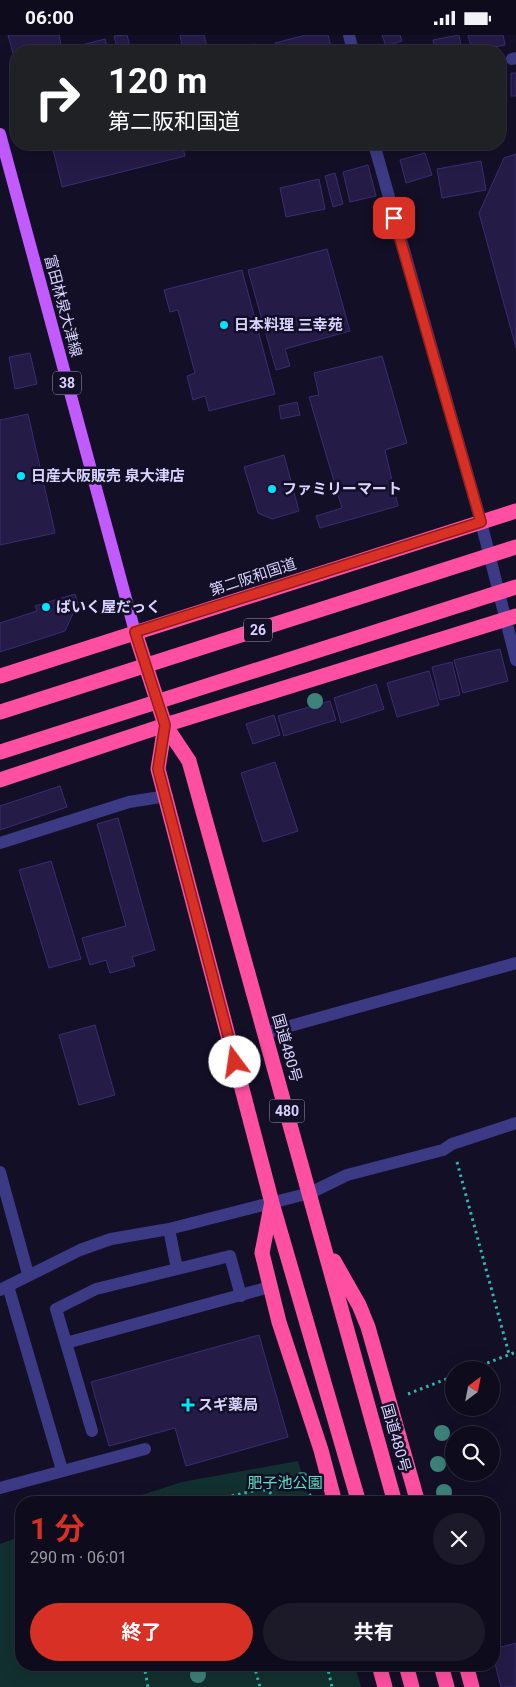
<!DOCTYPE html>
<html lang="ja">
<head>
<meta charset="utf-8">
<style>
	body { margin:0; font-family:Roboto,"Noto Sans JP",sans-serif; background:#1c1929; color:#f1f3f6; height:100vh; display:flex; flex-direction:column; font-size:19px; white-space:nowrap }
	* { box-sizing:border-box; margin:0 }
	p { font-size:16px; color:#9b9ba3 }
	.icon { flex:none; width:28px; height:28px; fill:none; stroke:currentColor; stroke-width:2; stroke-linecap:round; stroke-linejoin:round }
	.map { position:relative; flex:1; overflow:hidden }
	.side { position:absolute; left:15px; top:1461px; width:485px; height:175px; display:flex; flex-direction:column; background:#0e0b1c; border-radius:20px; box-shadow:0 5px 20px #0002,0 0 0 1px #2e2b3b }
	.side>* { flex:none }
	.guide { position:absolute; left:10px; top:10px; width:496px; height:105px; border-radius:20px; box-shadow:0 5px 20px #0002,0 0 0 1px #2e2b3b; background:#202124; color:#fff; overflow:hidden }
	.needle { width:32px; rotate:32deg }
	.buttons { position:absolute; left:445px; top:1326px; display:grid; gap:10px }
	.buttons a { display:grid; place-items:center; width:55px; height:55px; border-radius:50%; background:#0e0b1c; box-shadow:0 5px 20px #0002,0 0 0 1px #2e2b3b; font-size:25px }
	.pin { position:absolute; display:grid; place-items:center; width:42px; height:42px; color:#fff; margin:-21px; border-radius:10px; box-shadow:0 2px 8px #0006 }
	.me { position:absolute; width:55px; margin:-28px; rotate:346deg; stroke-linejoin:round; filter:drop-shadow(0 0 4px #0008) }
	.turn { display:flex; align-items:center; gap:18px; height:105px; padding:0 15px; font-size:22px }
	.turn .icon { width:65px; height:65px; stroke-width:2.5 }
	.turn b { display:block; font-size:35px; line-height:42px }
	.round { display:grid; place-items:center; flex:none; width:52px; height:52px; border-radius:26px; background:#1c1929 }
	.head { display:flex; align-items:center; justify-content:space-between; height:85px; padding:0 15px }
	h1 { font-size:30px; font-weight:700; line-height:38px; color:#d93025 }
	.primary-button { display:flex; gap:10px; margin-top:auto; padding:10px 15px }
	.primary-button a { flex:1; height:58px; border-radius:30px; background:#d93025; color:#fff; font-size:20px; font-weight:700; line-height:58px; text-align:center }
	.primary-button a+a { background:#1c1929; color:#f1f3f6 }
	.status { display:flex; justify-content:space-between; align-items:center; height:35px; padding:0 25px; background:#0e0b1c; direction:ltr }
	.status svg { height:14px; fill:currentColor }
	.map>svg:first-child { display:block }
	.green { fill:#12302f }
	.building { fill:#241b47; stroke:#3b2d73 }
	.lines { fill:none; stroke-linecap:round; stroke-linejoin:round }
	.path { stroke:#2fb8b0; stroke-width:3; stroke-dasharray:2.5 4; stroke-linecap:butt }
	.minor { stroke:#3d3a85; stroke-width:12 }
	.major { stroke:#c25bff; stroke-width:12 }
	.highway { stroke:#ff4fa3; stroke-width:15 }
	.highway-bridge { stroke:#ff4fa3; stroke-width:15 }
	.tree { fill:#3d827b }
	.route-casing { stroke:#8d1f18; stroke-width:12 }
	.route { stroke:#d93025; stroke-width:9 }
	.poi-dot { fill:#00e5ff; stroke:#130f26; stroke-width:2 }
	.labels { text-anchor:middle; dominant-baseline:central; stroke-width:5; stroke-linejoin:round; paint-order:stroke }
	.shield { fill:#130f26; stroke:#9e99be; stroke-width:1 }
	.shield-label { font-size:14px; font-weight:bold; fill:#d9d4ff }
	.street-label { font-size:15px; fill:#d9d4ff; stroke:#130f26 }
	.poi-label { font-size:15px; font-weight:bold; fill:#d9d4ff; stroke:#130f26; text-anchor:start }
	.park-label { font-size:15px; fill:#5fe0c0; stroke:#130f26 }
</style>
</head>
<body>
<div class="status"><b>06:00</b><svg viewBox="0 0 49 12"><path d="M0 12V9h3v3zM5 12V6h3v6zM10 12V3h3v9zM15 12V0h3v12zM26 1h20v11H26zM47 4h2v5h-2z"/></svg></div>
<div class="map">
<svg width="516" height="1652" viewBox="0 0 516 1652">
	<rect width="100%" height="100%" fill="#130f26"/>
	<path class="green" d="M298 1426 310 1467H120L182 1447Z
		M21 1501V1630H355L361 1652H0V1509Z"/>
	<path class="building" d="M8 0H59L61 10 37 16H16V21L14 22Z
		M127 0 131 16H118L114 1Z
		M180 0H204L208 16H183Z
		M306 0H328L332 16H277L275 8Z
		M382 0H400L402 6 386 11Z
		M459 0 462 16H435L433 5Z
		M468 0H503L505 10 472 16Z
		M105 4 108 16H59Z
		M255 9 256 16H219Z
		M500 36H502L504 59H500Z
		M511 38H516V61H511Z
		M58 109H182L185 121 62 152 52 110Z
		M471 109H489V114L472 115Z
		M425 118 432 140 406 148 400 125Z
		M516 119V313L479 178 504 123Z
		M481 126 486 155 442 163 437 134Z
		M368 130 376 161 350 167 343 137Z
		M335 138 343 169 333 172 325 141Z
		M319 144 325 174 286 182 280 153Z
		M327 214 350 296 285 314 290 331 276 335 248 235Z
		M242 235 275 359 209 376 205 361 193 365 187 341 195 338 178 275 170 277 164 255Z
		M30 318 37 349 15 354 9 322Z
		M382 321 407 408 385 415 398 471 320 493 316 481 342 473 309 362 319 360 314 338Z
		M297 367 300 380 281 384 279 371Z
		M28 379 55 498 0 510V385Z
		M284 420 299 476 272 484 258 478 244 432Z
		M75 559 78 568 65 596 0 617V588L37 576 35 571Z
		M500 614 508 646 463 658 454 625Z
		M452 627 460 660 440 665 432 632Z
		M429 636 439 670 397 682 387 648Z
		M376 649 384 674 341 688 334 663Z
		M330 666 336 685 284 701 278 681Z
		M274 680 280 700 253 709 246 689Z
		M275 727 298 796 263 807 241 738Z
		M60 751 67 772 0 795V771Z
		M118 783 155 915 132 922 135 931 110 938 106 925 90 930 82 903 126 891 97 789Z
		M51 826 81 924 49 933 19 835Z
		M95 990 115 1060 79 1070 59 1000Z
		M259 1300 288 1402 186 1431 175 1393 109 1411 91 1347Z
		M516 1608V1652H501L494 1625V1614Z"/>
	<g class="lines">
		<path class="path" d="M457 1127 509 1319
			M469 1335 516 1317
			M408 1359 454 1341
			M200 1468 262 1454 273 1459 282 1468
			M291 1468 313 1459
			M144 1630 148 1652
			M254 1630 260 1652
			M327 1630 332 1652"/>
		<path class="minor" d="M349 0 353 16
			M512 24 516 23
			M374 109 481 487 516 625
			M0 808 129 767 167 761
			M265 998 516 928
			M0 1137 28 1239
			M169 1194 177 1234
			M8 1251 62 1435
			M0 1255 80 1215 111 1204 169 1194 310 1158 347 1140 443 1115 452 1109 516 1088
			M66 1308 270 1252
			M92 1396 56 1274 96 1254 230 1221 241 1261
			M0 1453 145 1414"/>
		<path class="major" d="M0 99 135 597"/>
		<path class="highway" d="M135 597 165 690 189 726 395 1468
			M0 641 516 476
			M165 690 158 734 272 1168 359 1468
			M0 745 165 690 516 581
			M271 1171 262 1218 279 1287 321 1415 335 1468
			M334 1226 359 1270 368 1292 418 1468
			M379 1630 385 1652
			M406 1630 412 1652
			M441 1630 447 1652
			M466 1630 472 1652"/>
		<path class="highway-bridge" d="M0 677 516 512
			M0 717 516 552"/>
	</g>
	<g class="tree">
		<circle cx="315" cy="666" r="8"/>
		<circle cx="442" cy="1398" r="8"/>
		<circle cx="438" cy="1429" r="8"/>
		<circle cx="302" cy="1445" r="8"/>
		<circle cx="444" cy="1457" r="8"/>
		<circle cx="198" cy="1640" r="8"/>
	</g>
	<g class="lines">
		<defs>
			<path id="route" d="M235 1027 158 734 165 690 135 597 481 487 394 183"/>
		</defs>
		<use href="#route" class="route-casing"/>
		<use href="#route" class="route"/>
	</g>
	<g class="poi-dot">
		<circle cx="224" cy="290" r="5"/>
		<circle cx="21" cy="441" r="5"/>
		<circle cx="272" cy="454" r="5"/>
		<circle cx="46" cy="572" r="5"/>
		<path d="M185.5 1362.5h5v5h5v5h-5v5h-5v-5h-5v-5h5z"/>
	</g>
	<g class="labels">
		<g class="shield">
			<rect x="53" y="336.5" width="28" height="23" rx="4"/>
			<rect x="244" y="583.5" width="28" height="23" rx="4"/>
			<rect x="269.5" y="1064.5" width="35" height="23" rx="4"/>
		</g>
		<g class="shield-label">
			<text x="67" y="348">38</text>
			<text x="258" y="595">26</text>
			<text x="287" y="1076">480</text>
		</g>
		<g class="street-label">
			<text transform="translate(63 271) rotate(75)">富田林泉大津線</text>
			<text transform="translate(253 542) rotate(-18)">第二阪和国道</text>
			<text transform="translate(287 1013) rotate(74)">国道480号</text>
			<text transform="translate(396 1403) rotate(74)">国道480号</text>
		</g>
		<g class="poi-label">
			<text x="234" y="290">日本料理 三幸苑</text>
			<text x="31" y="441">日産大阪販売 泉大津店</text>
			<text x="282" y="454">ファミリーマート</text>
			<text x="56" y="572">ばいく屋だっく</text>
			<text x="198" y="1370">スギ薬局</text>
		</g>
		<g class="park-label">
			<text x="285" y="1448">肥子池公園</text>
		</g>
	</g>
</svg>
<div class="buttons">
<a><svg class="needle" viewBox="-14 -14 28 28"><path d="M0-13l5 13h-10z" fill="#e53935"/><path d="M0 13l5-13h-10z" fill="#9b9ba3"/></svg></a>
<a><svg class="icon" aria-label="search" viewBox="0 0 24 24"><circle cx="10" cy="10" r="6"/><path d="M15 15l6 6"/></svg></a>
</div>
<div class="pin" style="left:394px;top:183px;background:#d93025"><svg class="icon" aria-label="arrive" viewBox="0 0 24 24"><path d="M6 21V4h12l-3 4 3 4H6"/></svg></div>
<svg class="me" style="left:235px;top:1027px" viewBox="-20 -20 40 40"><circle r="19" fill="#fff"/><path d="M0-13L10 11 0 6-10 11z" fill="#d93025"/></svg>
<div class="guide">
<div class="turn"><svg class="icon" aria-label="right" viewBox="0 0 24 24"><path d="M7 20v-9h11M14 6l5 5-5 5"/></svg><div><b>120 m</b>第二阪和国道</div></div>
</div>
<section class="side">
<div class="head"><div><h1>1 分</h1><p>290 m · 06:01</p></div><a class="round"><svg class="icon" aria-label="close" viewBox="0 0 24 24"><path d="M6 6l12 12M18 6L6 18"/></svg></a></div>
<div class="primary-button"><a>終了</a><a>共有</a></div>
</section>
</div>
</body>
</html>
